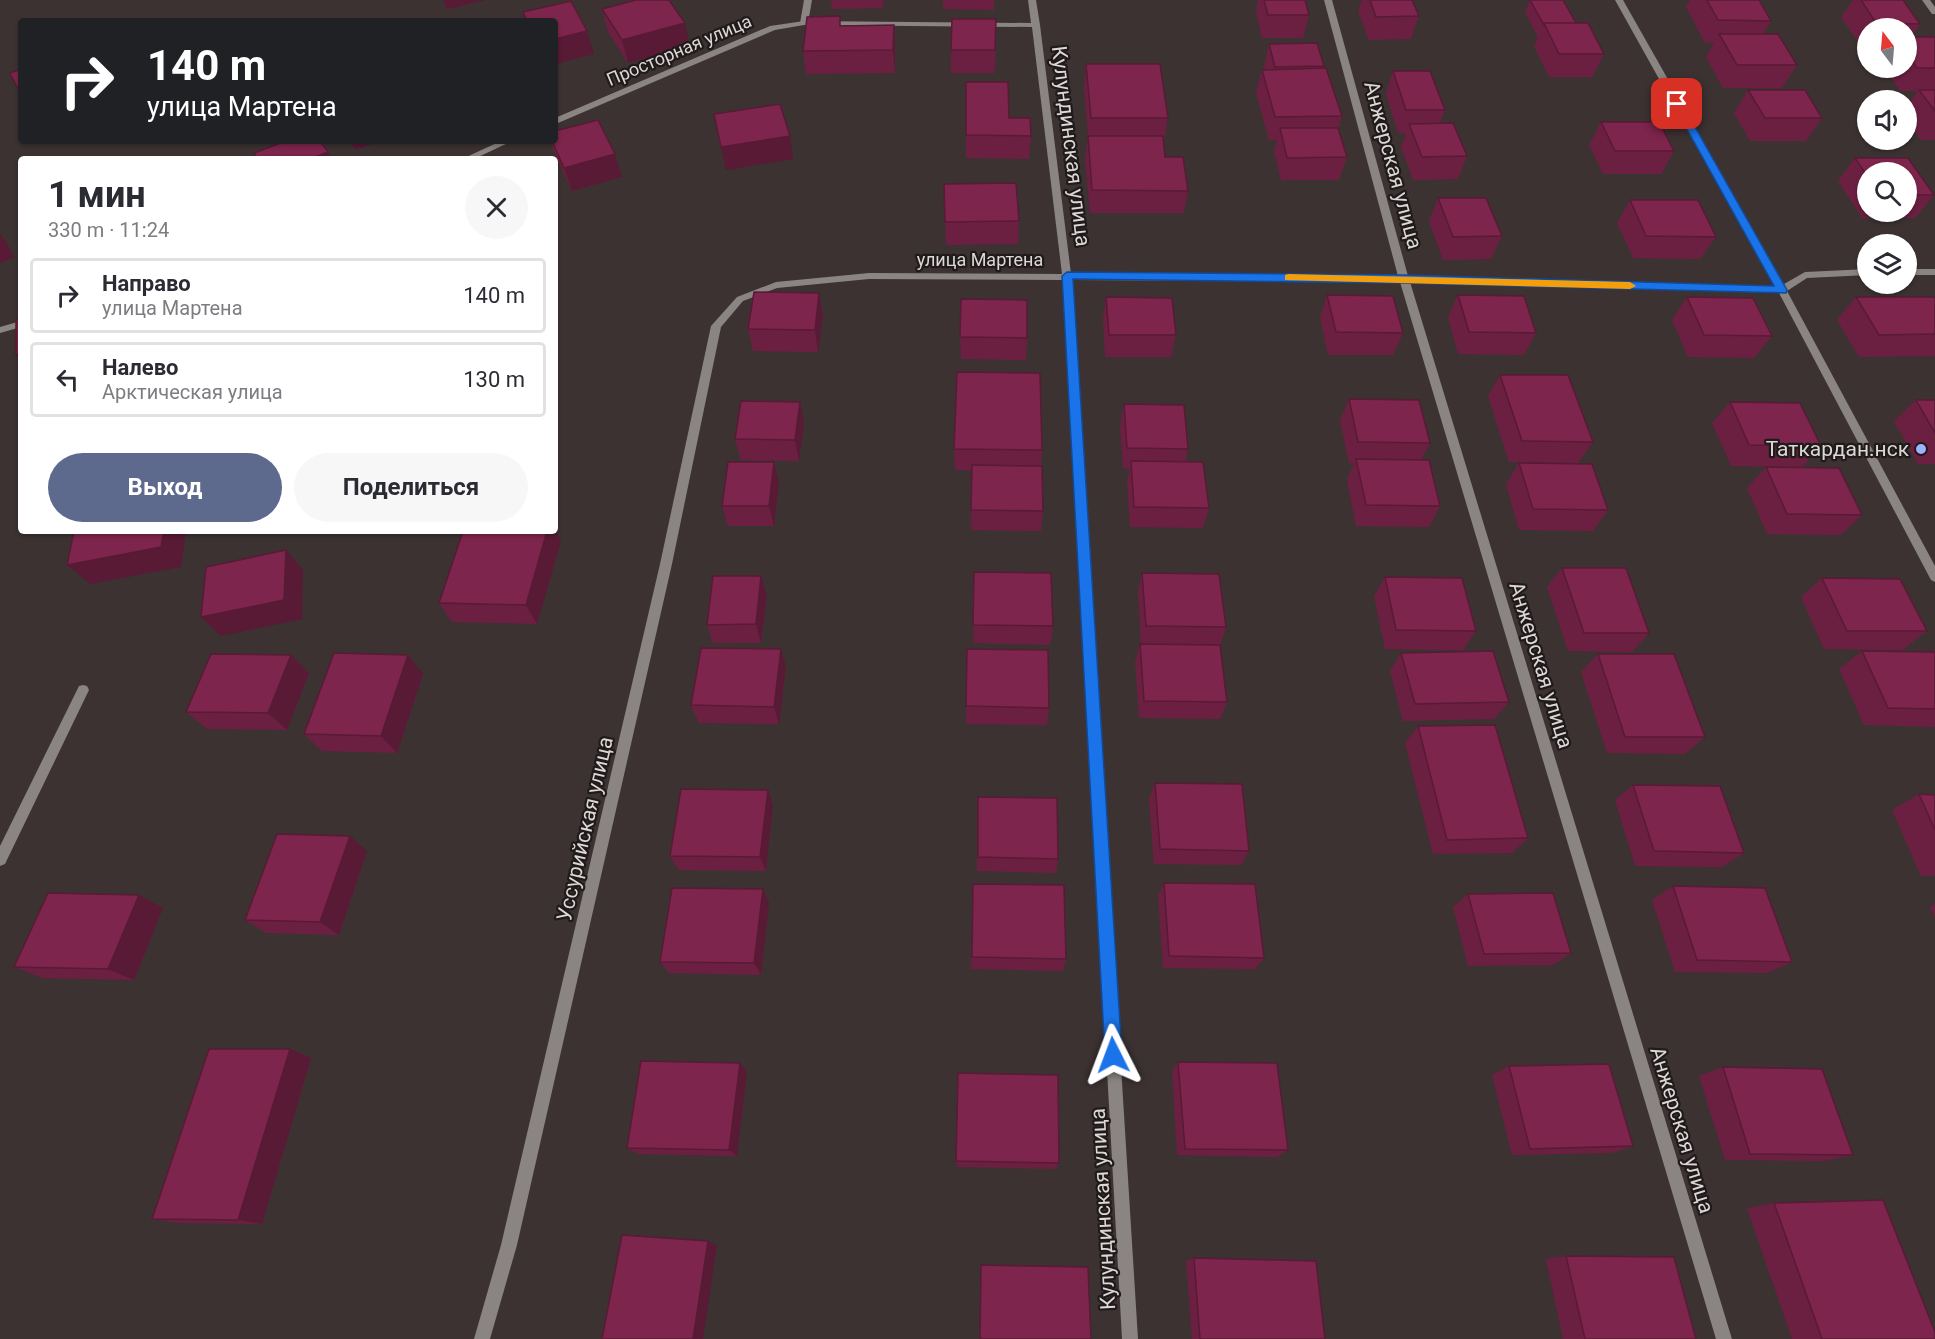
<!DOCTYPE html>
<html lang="ru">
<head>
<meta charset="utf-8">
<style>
	body { margin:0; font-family:Roboto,sans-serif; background:#f7f7f7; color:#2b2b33; height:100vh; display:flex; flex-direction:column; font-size:22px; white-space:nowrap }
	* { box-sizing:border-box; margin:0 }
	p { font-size:20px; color:#7c7c81 }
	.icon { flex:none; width:33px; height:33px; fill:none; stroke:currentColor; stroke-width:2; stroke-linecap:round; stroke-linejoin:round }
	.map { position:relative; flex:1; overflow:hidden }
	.details { position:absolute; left:18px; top:156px; width:540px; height:378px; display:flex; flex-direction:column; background:#fff; border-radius:6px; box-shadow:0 2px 4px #0004 }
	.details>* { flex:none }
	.top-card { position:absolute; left:18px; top:18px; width:540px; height:126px; border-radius:6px; box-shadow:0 2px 4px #0004; background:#202124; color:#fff; overflow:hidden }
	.needle { width:39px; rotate:344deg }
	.tools { position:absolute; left:1857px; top:18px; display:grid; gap:12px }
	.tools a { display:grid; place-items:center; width:60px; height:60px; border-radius:50%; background:#fff; box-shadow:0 2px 4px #0004; font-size:30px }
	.pin { position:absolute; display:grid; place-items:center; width:51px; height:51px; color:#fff; margin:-26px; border-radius:12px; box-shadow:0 3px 9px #0006 }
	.me { position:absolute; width:66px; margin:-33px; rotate:357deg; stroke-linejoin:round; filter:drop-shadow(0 0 4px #0008) }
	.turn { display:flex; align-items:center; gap:21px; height:126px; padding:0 30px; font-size:27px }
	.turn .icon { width:78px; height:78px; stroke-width:2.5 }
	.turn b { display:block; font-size:42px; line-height:51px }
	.round { display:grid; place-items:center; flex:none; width:63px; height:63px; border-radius:32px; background:#f7f7f7 }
	.head { display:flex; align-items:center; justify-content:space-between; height:102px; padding:0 30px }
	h1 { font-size:36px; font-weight:700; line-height:45px }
	.button { display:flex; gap:12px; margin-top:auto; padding:12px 30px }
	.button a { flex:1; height:69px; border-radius:36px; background:#5e698e; color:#fff; font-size:24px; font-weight:700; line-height:69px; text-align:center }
	.button a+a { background:#f7f7f7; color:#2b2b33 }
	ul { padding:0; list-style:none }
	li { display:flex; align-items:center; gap:18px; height:75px; margin:0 12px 9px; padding:0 18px; border:3px solid #e1e1e2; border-radius:6px }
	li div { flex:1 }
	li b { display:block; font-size:22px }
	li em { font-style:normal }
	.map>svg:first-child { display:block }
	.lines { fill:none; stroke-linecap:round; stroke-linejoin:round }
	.service { fill:#8a8583; fill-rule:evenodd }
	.minor { fill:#8a8583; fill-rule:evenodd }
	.wall { fill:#6c2041; fill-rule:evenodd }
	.shaded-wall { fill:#581a35 }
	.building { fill:#7d254c; stroke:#581a35; stroke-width:1.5 }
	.route { fill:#1a73e8; stroke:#114b97; stroke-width:1.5 }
	.slow { fill:#f59e0b }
	.poi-dot { fill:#9db4fd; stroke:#201b1b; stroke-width:2 }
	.labels { text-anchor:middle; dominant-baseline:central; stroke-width:4.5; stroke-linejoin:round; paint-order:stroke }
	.far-street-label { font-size:18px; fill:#ded7d7; stroke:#201b1b }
	.street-label { font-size:21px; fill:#ded7d7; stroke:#201b1b }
	.poi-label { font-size:21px; fill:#ded7d7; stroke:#201b1b; text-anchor:end }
</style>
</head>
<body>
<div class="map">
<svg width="1935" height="1339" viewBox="0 0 1935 1339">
	<rect width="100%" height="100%" fill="#3c3232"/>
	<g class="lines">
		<path class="service" d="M804 0H812L808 23 804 25 800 23Z"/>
		<path class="minor" d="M1028 0H1036L1040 25 1071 274 1398 276 1324 0H1332L1408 276 1775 287 1615 0H1623L1784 284 1805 272 1868 269V275L1807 278 1787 291 1935 566V582L1931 580 1779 293 1410 282 1732 1339H1716L1400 282 1072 280 1138 1339H1122L1063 280 869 279 777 288 743 301 721 327 672 564 517 1245 490 1339H474L501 1245 660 564 711 326 737 297 776 282 869 273 1062 274 1032 27 804 25 775 30 558 123 555 124V118L770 26 804 21 1031 23Z
			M1922 0H1930L1935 7V14H1932Z
			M501 141H512L474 159H462Z
			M1906 269H1935V275H1906Z
			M21 321V327L0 333V327Z
			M83 685 87 686 89 690 5 864 0 866V846L79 686Z"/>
	</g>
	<path class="wall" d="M831 0H883V8L832 9Z
		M943 0H994V10L943 9Z
		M1258 0H1305L1309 15 1303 38H1262L1256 11Z
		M1362 0H1412L1419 16 1411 39 1369 40 1358 11Z
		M1530 0 1576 23 1604 54 1592 77H1549L1534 46 1538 37 1525 12Z
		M1690 0H1759L1771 21 1763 34 1797 65 1782 88H1723L1706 57 1714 43H1705L1686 7Z
		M1853 0H1903L1920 24 1911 37H1935V140H1921L1906 119V107L1918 91H1900L1885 68H1906V28H1868V46H1861L1841 17Z
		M602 9 690 46 628 63 608 32Z
		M996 19 995 73H951V50Z
		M894 25 895 48V73L806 74 803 51 841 26Z
		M1269 44 1324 66 1323 68 1342 116 1338 129 1347 157 1339 180H1281L1274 151 1277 140H1269L1256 93 1262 70 1265 69 1264 67Z
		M1086 64 1168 118 1164 141 1165 157 1188 191 1184 213H1090L1085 159 1088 136 1084 87Z
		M1393 71 1445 110 1440 123 1467 156 1458 179 1413 180 1401 147 1406 133H1398L1386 94Z
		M1748 90 1822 118 1806 141H1750L1734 113Z
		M1009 118 1031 136 1029 159 966 158V135Z
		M1601 122 1674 151 1661 174H1603L1589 145Z
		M551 141H555L622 177 572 191 556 156Z
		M1855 158H1908L1934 195 1915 218H1862L1838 181ZM1868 172H1906V212H1868Z
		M944 184 1019 221 1018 244 946 245Z
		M1438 198 1502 236 1491 259 1443 260 1429 221Z
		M1630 200 1716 237 1700 259 1633 258 1617 223Z
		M1327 295 1403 333 1393 355H1328L1320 317Z
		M1458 295 1536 333 1524 355 1458 354 1448 317Z
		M1106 297 1176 335 1171 357H1105L1103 319Z
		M1687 297 1772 336 1754 358 1688 357 1672 320Z
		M1856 297H1935V356L1859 357 1837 320Z
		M823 315 818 352 753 351 748 329Z
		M960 337 1027 338 1026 360 961 359Z
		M1500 375 1593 442 1578 463 1509 462 1488 396Z
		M1349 399 1430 443 1421 460 1440 506 1429 527 1356 526 1347 480 1354 463H1349L1340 421Z
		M1916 400H1935V464H1918L1894 421Z
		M800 402 804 423 799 461 741 460 735 439Z
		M1730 402 1821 446 1802 467 1731 466 1712 423Z
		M1124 404 1188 449 1185 462 1209 508 1203 528 1130 527 1127 482 1130 469 1123 468 1120 426Z
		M954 449 1042 450 1041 466 1043 511 1041 531 971 530 972 470H955Z
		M774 462 779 483 774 526H728L722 506Z
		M1519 463 1608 510 1593 531 1519 530 1506 484Z
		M1766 467 1862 515 1841 535 1767 534 1747 488Z
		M561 541 537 624 452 622 439 603Z
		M1562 568 1649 633 1632 652 1568 651 1547 587Z
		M974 572 1053 626 1050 645 973 643Z
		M1142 573 1226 627 1220 645 1227 702 1220 719 1139 718 1135 662 1140 644H1141L1138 592Z
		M1385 577 1476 631 1463 650 1385 649 1374 596Z
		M1822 578 1927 631 1902 650 1824 649 1801 597Z
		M767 595 761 643H713L707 625Z
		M967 649 1049 708 1047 725 966 724Z
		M1862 651 1935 652V727L1864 725 1839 669Z
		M1401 653 1509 702 1494 719 1403 721 1390 671Z
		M1598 654 1705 737 1685 754 1607 753 1581 672Z
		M291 655 309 673 287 730 207 729 186 712Z
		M786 667 779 724 699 723 691 705Z
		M423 674 397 753 322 751 304 734Z
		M1418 726 1528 838 1512 853 1433 854 1405 743Z
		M1155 783 1249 851 1241 865 1154 864 1149 799Z
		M1633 785 1744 853 1722 867 1635 866 1615 800Z
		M768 790 773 806 766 871 679 870 670 856Z
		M1919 794 1935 795V876H1921L1892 810Z
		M978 797 1058 859 1056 873 977 871Z
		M367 851 339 935 266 933 245 920Z
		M1164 883 1264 958 1255 969 1163 968 1158 896Z
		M973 884 1066 959 1063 971 971 969Z
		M1673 886 1792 962 1767 973 1675 972 1652 900Z
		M763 889 769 903 761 975 669 973 660 962Z
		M1468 894 1571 953 1553 965 1468 966 1453 907Z
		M139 895 163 908 134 980 43 978 14 967Z
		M1935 904V917L1930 907Z
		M290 1049 311 1058 262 1224 179 1223 152 1219Z
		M1178 1062 1288 1150 1277 1157 1177 1155 1172 1071Z
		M740 1063 747 1071 737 1156 638 1154 627 1148Z
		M1509 1066 1633 1146 1612 1153 1512 1155 1492 1075Z
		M1723 1067 1853 1155 1824 1161 1725 1160 1699 1076Z
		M956 1161 1059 1163 1056 1169 957 1167Z
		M1774 1203 1935 1339H1792L1747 1208Z
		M1566 1256 1696 1339H1563L1546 1259Z
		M1194 1258 1325 1339H1192L1186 1261Z"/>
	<path class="shaded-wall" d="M443 0H486L447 9Z
		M685 23 690 46 628 63 622 40Z
		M894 25 895 48V73L893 50Z
		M587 31 594 54 555 64V39Z
		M790 136 793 159 726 170 721 147Z
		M350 141H380L355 150Z
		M328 152 332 159H310Z
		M615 154 622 177 572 191 564 168Z
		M0 233 15 257 0 263Z
		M819 293 823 315 818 352 815 330Z
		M21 354V361L16 355Z
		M800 402 804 423 799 461 795 440Z
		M774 462 779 483 774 526 769 506Z
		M555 529 561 541 537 624 526 605 547 531H555Z
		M164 531H186L181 567 90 584 67 565Z
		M286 550 303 570 302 619 221 636 201 617Z
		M761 576 767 595 761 643 756 624Z
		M781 649 786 667 779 724 774 707Z
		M291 655 309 673 287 730 268 713Z
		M408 655 423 674 397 753 381 736Z
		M768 790 773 806 766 871 760 857Z
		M350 836 367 851 339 935 320 922Z
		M763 889 769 903 761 975 754 963Z
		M139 895 163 908 134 980 108 969Z
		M290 1049 311 1058 262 1224 238 1220Z
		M740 1063 747 1071 737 1156 729 1150Z
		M708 1241 717 1245 703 1339H693Z"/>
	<path class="building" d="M636 0H669L685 23 622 40 602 9Z
		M1264 0H1305L1309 15H1268Z
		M1370 0H1412L1419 16 1376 17Z
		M1530 0H1563L1576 23H1544V25Z
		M1707 0H1759L1771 21 1718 20Z
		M1861 0H1903L1920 24 1876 23Z
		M571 1 587 31 555 39V21H527L523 12Z
		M840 16V26L894 25 893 50 803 51 807 17Z
		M952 19H996L995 50H951Z
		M1544 23H1588L1604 54H1559Z
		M1719 34H1778L1797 65H1737Z
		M1906 37H1935V68H1917L1906 52Z
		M1317 43 1324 66 1275 67 1269 44Z
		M1086 64H1160L1168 118H1091Z
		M1326 68 1342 116 1275 117 1262 70Z
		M21 69V95L10 73Z
		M1393 71H1430L1445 110H1406Z
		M966 82H1008L1009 118H1030L1031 136 966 135Z
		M1748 90H1805L1822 118H1765Z
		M1919 90H1935V111Z
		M780 104 790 136 721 147 714 114Z
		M598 120 615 154 564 168 552 141H555V131Z
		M1601 122H1659L1674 151H1615Z
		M1453 123 1467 156 1422 157 1409 124Z
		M1280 128H1338L1347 157 1287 158Z
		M1088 136H1163L1165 157H1183L1188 191 1092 190Z
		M286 141H320L328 152 310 159H257L254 153Z
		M1855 158H1908L1934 195H1906V172H1868V177Z
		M1016 183 1019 221 945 222 944 184Z
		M1438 198H1486L1502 236 1453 237Z
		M1630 200H1698L1716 237 1646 236Z
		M754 292 819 293 815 330 748 329Z
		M1327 295 1393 296 1403 333 1336 332Z
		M1458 295 1524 296 1536 333 1469 332Z
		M1106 297 1172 298 1176 335H1109Z
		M1687 297 1753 298 1772 336 1704 335Z
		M1856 297H1935V334L1879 335Z
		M961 299 1027 300V338L960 337Z
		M21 318V354L16 355V320Z
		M957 372 1040 373 1042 450 954 449Z
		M1500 375H1568L1593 442 1522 441Z
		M1349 399 1419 400 1430 443 1358 442Z
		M1916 400H1935V433Z
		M741 401 800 402 795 440 735 439Z
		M1730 402 1800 403 1821 446 1749 445Z
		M1124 404 1184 405 1188 449 1127 448Z
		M1356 459 1429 460 1440 506 1366 505Z
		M1131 461 1203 462 1209 508 1134 507Z
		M728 462H774L769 506H722Z
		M1519 463 1592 464 1608 510 1533 509Z
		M972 465 1042 466 1043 511 971 510Z
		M1766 467 1839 468 1862 515 1787 514Z
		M74 531H164L161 547 67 565Z
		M463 531H547L526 605 439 603Z
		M286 550 284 600 201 617 206 567Z
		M1562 568H1626L1649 633H1584Z
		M974 572 1051 573 1053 626 973 625Z
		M1142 573 1219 574 1226 627 1146 626Z
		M713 576H761L756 624 707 625Z
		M1385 577 1462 578 1476 631 1396 630Z
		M1822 578 1900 579 1927 631H1847Z
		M1140 644 1220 645 1227 702 1144 701Z
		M701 648 781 649 774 707 691 705Z
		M967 649 1048 650 1049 708 966 706Z
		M1493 651 1509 702 1415 704 1401 653Z
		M1862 651 1935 652V709L1888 708Z
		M334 653 408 655 381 736 304 734Z
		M211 654 291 655 268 713 186 712Z
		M1598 654H1674L1705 737H1625Z
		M1495 725 1528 838 1447 840 1418 726Z
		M1155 783 1242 784 1249 851 1160 849Z
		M1633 785 1720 786 1744 853 1654 851Z
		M681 789 768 790 760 857 670 856Z
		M1919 794 1935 795V830Z
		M978 797 1057 798 1058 859 978 857Z
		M277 834 350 836 320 922 245 920Z
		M1164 883 1255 884 1264 958 1169 956Z
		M973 884 1064 885 1066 959 972 957Z
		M1673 886 1765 888 1792 962 1697 960Z
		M672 888 763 889 754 963 660 962Z
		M48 893 139 895 108 969 14 967Z
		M1553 893 1571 953 1484 954 1468 894Z
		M209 1049H290L238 1220 152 1219Z
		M641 1061 740 1063 729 1150 627 1148Z
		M1178 1062 1277 1063 1288 1150 1185 1149Z
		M1609 1064 1633 1146 1530 1149 1509 1066Z
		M1723 1067 1822 1069 1853 1155 1750 1154Z
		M958 1073 1058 1075 1059 1163 956 1161Z
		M1883 1200 1935 1332V1339H1822L1774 1203Z
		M622 1235 708 1241 693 1339H602Z
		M1566 1256 1674 1257 1696 1339H1585Z
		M1194 1258 1316 1261 1325 1339H1200Z
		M981 1265 1088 1267 1091 1339H980Z"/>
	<path class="route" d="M1677 101 1682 104 1787 290 1786 293 1404 283 1073 279 1122 1055 1119 1061 1113 1064 1107 1061 1105 1055 1062 276 1067 272 1404 275 1774 286 1673 104Z"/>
	<path class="slow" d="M1288 274 1630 282 1636 286 1630 289 1285 280V275Z"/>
	<circle class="poi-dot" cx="1921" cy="449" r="6"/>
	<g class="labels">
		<g class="far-street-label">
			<text transform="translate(679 50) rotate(-23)">Просторная улица</text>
			<text x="980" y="259">улица Мартена</text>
		</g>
		<g class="street-label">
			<text transform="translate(1071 146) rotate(83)">Кулундинская улица</text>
			<text transform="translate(1393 165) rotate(75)">Анжерская улица</text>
			<text transform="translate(1541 665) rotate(73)">Анжерская улица</text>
			<text transform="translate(585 829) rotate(-77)">Уссурийская улица</text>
			<text transform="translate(1682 1130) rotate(73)">Анжерская улица</text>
			<text transform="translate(1103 1209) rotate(-93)">Кулундинская улица</text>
		</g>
		<g class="poi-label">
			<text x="1909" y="449">Таткардан.нск</text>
		</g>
	</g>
</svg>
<div class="tools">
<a><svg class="needle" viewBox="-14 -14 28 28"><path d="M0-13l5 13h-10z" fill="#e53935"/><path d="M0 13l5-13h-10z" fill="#7c7c81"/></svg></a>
<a><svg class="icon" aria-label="sound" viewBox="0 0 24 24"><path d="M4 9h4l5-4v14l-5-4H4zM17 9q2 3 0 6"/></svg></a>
<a><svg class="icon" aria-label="search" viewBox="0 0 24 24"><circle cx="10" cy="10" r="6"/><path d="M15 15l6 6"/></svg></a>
<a><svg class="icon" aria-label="layers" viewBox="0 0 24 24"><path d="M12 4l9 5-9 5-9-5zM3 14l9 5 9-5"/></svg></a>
</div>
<div class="pin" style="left:1677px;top:104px;background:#d93025"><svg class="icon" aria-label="arrive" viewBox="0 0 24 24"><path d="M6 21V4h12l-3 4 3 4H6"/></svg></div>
<svg class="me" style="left:1113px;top:1055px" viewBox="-20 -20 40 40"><path d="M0-17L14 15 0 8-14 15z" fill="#1a73e8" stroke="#fff" stroke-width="4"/></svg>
<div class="top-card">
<div class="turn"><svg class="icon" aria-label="right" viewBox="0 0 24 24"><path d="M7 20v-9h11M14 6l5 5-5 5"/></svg><div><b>140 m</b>улица Мартена</div></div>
</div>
<section class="details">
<div class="head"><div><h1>1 мин</h1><p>330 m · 11:24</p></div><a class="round"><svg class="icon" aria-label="close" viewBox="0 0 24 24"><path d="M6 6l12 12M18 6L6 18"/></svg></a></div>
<ul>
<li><svg class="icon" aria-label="right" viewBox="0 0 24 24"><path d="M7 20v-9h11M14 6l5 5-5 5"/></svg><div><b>Направо</b><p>улица Мартена</p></div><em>140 m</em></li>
<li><svg class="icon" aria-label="left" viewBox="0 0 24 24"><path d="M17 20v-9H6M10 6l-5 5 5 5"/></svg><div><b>Налево</b><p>Арктическая улица</p></div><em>130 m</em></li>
</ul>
<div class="button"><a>Выход</a><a>Поделиться</a></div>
</section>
</div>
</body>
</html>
